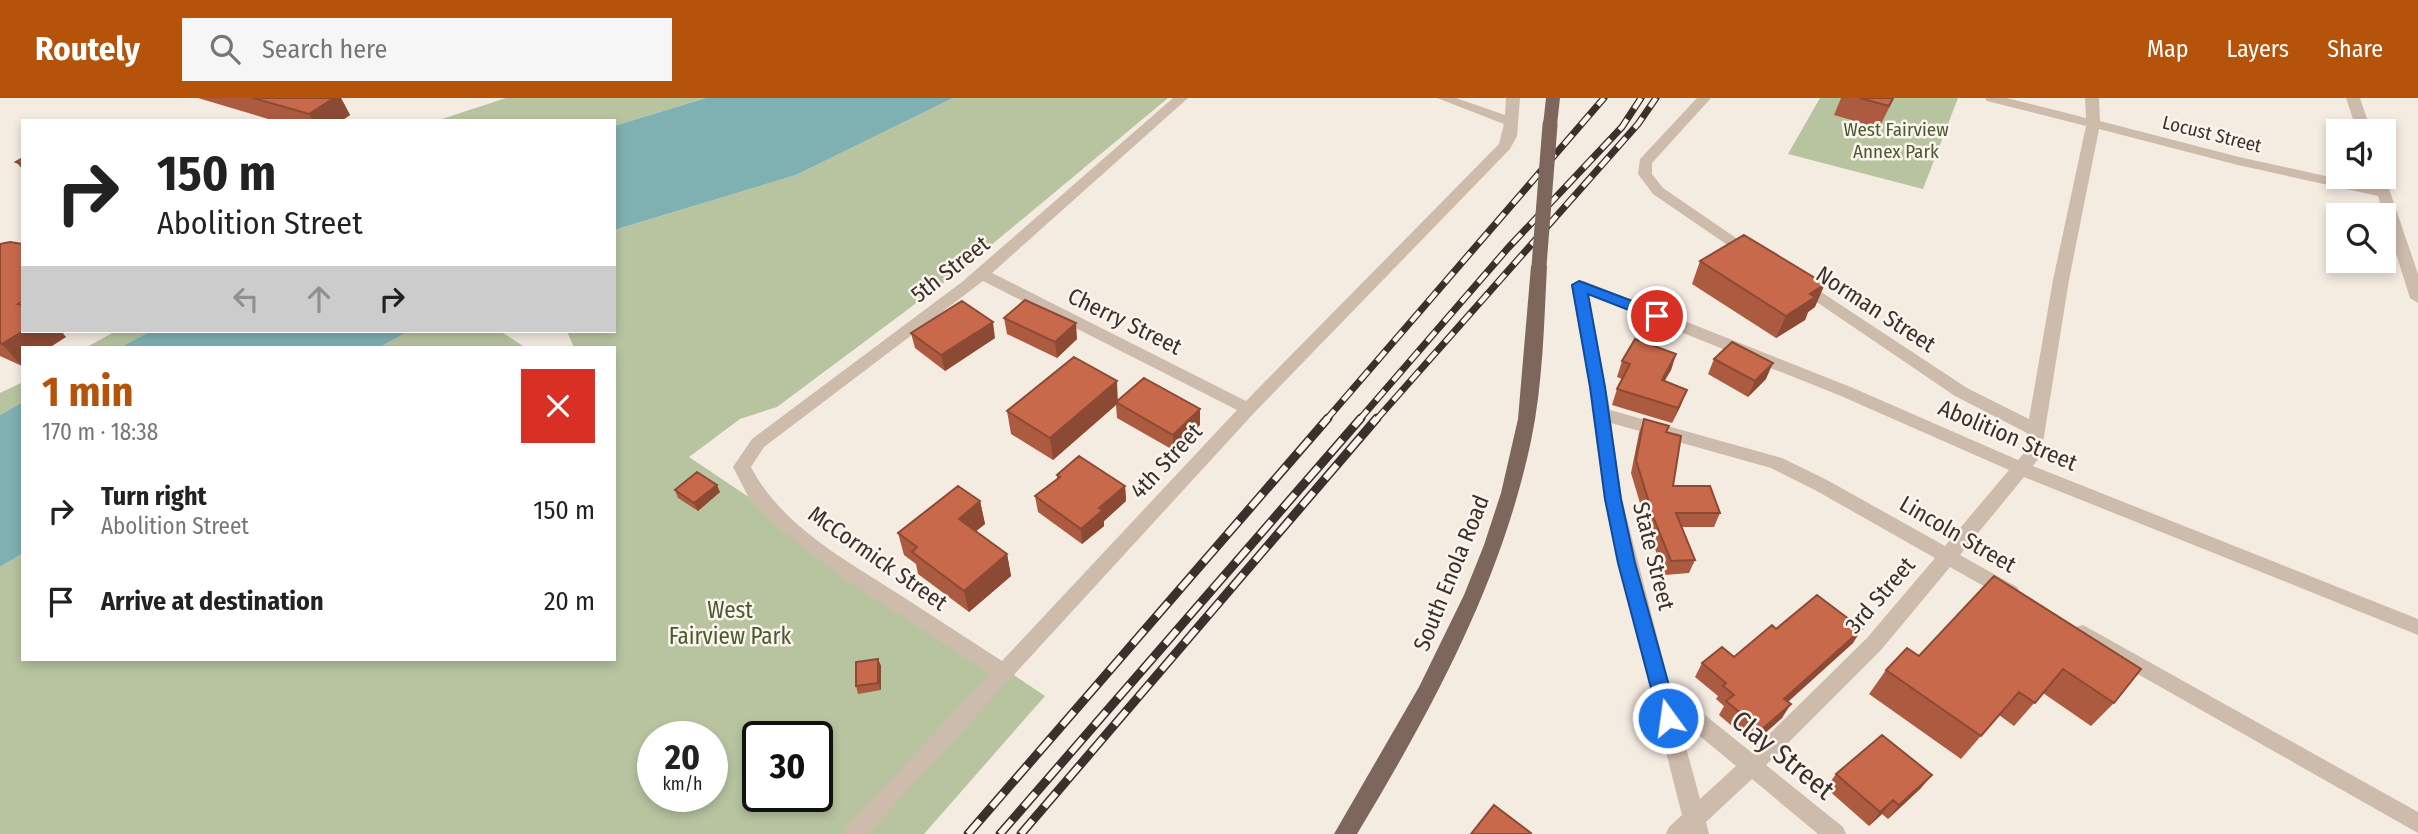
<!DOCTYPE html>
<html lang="en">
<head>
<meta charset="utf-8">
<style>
	body { margin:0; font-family:"Fira Sans Condensed",sans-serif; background:#f6f6f6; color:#222; height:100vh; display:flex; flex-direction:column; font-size:26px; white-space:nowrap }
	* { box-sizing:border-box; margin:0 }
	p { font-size:23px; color:#767676 }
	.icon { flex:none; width:38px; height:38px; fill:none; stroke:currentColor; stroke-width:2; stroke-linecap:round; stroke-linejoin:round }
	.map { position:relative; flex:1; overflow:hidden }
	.details { position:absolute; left:21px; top:248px; width:595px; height:315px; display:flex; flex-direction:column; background:#fff; border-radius:0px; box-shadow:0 4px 10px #0003 }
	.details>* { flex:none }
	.guide { position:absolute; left:21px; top:21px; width:595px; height:214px; border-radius:0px; box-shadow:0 4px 10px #0003; background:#fff; color:#222; overflow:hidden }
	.tools { position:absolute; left:2326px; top:21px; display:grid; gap:14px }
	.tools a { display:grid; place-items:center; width:70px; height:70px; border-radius:0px; background:#fff; box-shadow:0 4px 10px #0003; font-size:35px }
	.speed { position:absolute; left:637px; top:623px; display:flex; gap:14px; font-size:35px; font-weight:700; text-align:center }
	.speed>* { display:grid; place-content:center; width:91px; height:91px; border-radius:50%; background:#fff; box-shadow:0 4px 10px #0003; line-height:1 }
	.speed small { font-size:18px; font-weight:400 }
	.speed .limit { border:4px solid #111; border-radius:10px; background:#fff; color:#111 }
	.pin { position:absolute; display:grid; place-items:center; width:60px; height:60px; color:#fff; margin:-30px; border:4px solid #fff; border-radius:50%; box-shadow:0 2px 7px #0007 }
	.me { position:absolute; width:77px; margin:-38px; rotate:346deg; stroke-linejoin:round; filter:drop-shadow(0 0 5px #0008) }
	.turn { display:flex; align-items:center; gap:24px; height:147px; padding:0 21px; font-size:32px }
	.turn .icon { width:91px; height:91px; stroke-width:2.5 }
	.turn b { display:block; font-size:49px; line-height:60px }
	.lanes { display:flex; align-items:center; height:66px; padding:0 21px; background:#0003; justify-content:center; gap:35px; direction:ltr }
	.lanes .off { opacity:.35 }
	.round { display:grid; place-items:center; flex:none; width:74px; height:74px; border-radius:0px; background:#f6f6f6 }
	.head { display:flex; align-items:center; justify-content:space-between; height:119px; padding:0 21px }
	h1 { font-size:42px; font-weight:700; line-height:52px; color:#b45309 }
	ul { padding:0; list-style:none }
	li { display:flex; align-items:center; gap:21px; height:91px; padding:0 21px }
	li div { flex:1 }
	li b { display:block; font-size:26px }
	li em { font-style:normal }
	header { display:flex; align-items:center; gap:42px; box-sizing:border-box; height:98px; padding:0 35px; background:#b45309; color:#fff }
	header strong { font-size:33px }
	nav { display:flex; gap:38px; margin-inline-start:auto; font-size:24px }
	.search { width:490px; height:63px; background:#f6f6f6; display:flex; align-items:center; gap:18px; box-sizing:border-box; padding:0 24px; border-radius:0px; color:#767676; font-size:26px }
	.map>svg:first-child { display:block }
	.green { fill:#b8c4a0; fill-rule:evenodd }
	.water { fill:#7fb0b2 }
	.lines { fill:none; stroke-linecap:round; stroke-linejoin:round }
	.minor { fill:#cdbbac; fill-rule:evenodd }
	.primary { fill:#7d675c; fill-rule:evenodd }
	.rail-far1-casing { stroke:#3b302b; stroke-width:7 }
	.rail-casing { stroke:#3b302b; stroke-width:9 }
	.rail-far1 { stroke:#fbf5ee; stroke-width:4.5; stroke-dasharray:13; stroke-linecap:butt }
	.rail { stroke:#fbf5ee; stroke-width:6; stroke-dasharray:18; stroke-linecap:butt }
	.primary-bridge { stroke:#7d675c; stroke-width:15 }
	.wall { fill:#ac5a40 }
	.shaded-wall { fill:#8c4a34 }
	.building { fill:#c8694b; stroke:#8c4a34; stroke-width:2 }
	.route { fill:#1a73e8; stroke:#114b97; stroke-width:2 }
	.labels { text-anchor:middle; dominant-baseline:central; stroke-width:5; stroke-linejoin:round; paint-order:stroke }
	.far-park-label { font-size:19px; fill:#4a5a2e; stroke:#fbf5ee }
	.far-street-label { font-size:19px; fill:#3b302b; stroke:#fbf5ee }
	.street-label { font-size:23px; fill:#3b302b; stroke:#fbf5ee }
	.park-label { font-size:23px; fill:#4a5a2e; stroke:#fbf5ee }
	.near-street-label { font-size:28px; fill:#3b302b; stroke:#fbf5ee }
</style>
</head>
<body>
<header>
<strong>Routely</strong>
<div class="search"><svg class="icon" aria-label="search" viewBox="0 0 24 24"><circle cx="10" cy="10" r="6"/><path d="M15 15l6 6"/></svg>Search here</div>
<nav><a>Map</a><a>Layers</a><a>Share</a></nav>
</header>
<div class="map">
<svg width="2418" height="736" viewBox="0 0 2418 736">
	<rect width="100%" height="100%" fill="#f4ebe1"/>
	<path class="green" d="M506 0H706L614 28V23L439 22Z
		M953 0H1168L966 168 777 309 740 321 689 359 1045 598 924 736H0V469L23 455V562H614V250H574L567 233H614V132L796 77ZM653 639H712V698H653ZM758 639H817V698H758Z
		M1820 0H1958L1923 91 1788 56Z
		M116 233H151L119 250H85Z
		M409 233H500L526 250H378Z
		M23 284V304L0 317V295Z"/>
	<path class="water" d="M706 0H953L796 77 614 132V28Z
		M151 233H409L378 250H119Z
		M23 304V455L0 469V317Z"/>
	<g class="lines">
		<path class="minor" d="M1173 0H1188L992 175 1246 303 1499 46 1504 26 1437 0H1456L1505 17 1506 0H1520L1517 38 1510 51 1254 315 868 736H843L846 729 990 576 834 474 780 431 749 400 733 369 752 341 962 184ZM983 183 1237 312 1002 563C967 540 932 518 897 495 845 462 780 426 751 369L764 349Z
			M1697 0H1711L1652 65V76L1663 90 1755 153 1757 156 1755 159H1745L1653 96 1638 76 1640 61Z
			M1985 0H2007L2086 20 2085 0H2099L2100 23 2239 59 2375 89 2372 79H2384V76L2418 176V205L2410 200 2378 98 2238 67 2099 31 2069 182 2041 357 2033 368 2418 521V537L2024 379 1960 457 2017 489 2020 494 2017 499 2010 502 2003 499 1950 469 1881 552 1766 667 1843 729 1846 736H1818L1752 681 1706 724 1709 736H1666L1669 729 1682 717 1618 465 1604 401 1590 289 1571 187 1579 182 1584 183 1853 290 2018 362 2024 355 2027 335 1955 298 1793 188 1796 184H1806L1967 290 2029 321 2053 182 2086 28 1987 3ZM1588 197 1841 298 2009 372 1945 448 1827 382 1782 360 1610 312ZM1611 325 1771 370 1815 392 1935 460 1867 540 1751 654 1670 589 1622 401ZM1678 620 1736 668 1700 701Z
			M2346 0H2360L2371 33H2357Z
			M2083 527 2418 714V735L2076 541 2073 535 2076 529Z"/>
		<path class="primary" d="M1546 0H1560L1557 27 1550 31 1543 27Z
			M1539 163 1547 168C1544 226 1543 286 1531 343 1501 485 1431 613 1357 736H1334L1419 589 1464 497 1484 447 1501 395 1518 321 1531 168Z"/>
		<defs>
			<path id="rail-far1" d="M1326 322 1604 0
				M1359 322 1508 150 1622 29 1641 0
				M1376 322 1638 26 1656 0"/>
			<path id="rail" d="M968 736 1328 320
				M1000 736 1361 320
				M1021 736 1377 320"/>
		</defs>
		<use href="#rail-far1" class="rail-far1-casing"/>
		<use href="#rail" class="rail-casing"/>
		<use href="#rail-far1" class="rail-far1"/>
		<use href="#rail" class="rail"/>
		<path class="primary-bridge" d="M1539 168 1550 27"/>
	</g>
	<path class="wall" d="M198 0H341L350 17 341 23H275Z
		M1841 0H1894L1879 30 1834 17Z
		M23 60V72L16 64Z
		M0 146 23 233 66 239 23 250 22 268 0 258Z
		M1700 163 1815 209 1808 214 1805 222 1776 240 1692 186Z
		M1004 220 1077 241 1057 260 1007 236Z
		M911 235 995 240 945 273 915 250Z
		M1676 256 1671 272 1664 283 1681 307 1672 325 1612 307 1617 291 1622 281 1617 279 1622 263Z
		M1714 261 1766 281 1748 299 1708 276Z
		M1118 303 1200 327 1173 352 1117 320 1116 307 1053 362 1011 336 1007 313Z
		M1644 321 1666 334 1673 388 1720 415 1714 429H1681L1695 462 1689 475 1665 477 1649 435 1631 375 1639 335Z
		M1057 377 1125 388 1126 403 1104 423V428L1082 446 1038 414 1035 398 1057 381Z
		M675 392 720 394 698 413 678 400Z
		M980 403 985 426 976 433 1007 456 1011 478 969 514 918 476 916 466 904 457 898 435Z
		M1994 478 2114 605 2091 628 2043 595 2014 628 1999 617 1961 661 1869 596 1886 572 1919 558Z
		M1776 531 1853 545 1788 604 1782 620 1753 646 1719 617 1724 608 1716 601 1718 598 1695 579 1702 565 1734 559Z
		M878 561 881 568V592L858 596 856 588Z
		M1836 676 1932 677 1920 691 1888 721 1882 716 1869 728 1826 690Z"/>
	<path class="shaded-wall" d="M334 0H341L350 17 341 23H313L309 16Z
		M1825 186 1815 209 1808 214 1805 222 1776 240 1786 218 1810 196Z
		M993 224 995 240 945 273 941 257Z
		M1076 225 1077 241 1057 260 1055 244Z
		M23 233H61L66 239 49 250H23L22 268 2 246Z
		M1676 256 1671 272 1656 298 1662 282Z
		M1773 265 1766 281 1748 299 1755 283Z
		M1117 283 1118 306 1116 304V307L1053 362 1050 340Z
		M1687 292 1681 307 1672 325 1678 310Z
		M1200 311V327L1173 352V337Z
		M717 387 720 394 698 413 694 405Z
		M1125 388 1126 403 1104 423V428L1082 446 1081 431 1099 410Z
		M980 403 985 426 964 443 959 421Z
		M1007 456 1011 478 969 514 964 493Z
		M1862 531 1853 545 1776 614 1784 601Z
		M878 561 881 568V592L878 585Z
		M1791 606 1782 620 1753 646 1761 632Z
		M1932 677 1920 691 1888 721 1899 707Z
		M1893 702 1882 716 1869 728 1880 714Z"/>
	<path class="building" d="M253 0H334L309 16Z
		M1860 0H1893L1889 8Z
		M23 60V66L16 64Z
		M1744 137 1825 186 1810 196 1815 199 1786 218 1700 163Z
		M10 144 23 146V203L18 206 23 207V233L2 246 0 245V146Z
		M1025 202 1076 225 1055 244 1004 220Z
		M962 203 993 224 941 257 911 235Z
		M1635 241 1676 256 1662 282 1687 292 1678 310 1617 291 1630 266 1622 263Z
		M1732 244 1773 265 1755 283 1714 261Z
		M1074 259 1117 283 1050 340 1007 313Z
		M1144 280 1200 311 1173 337 1116 304Z
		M1644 321 1669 328 1666 334 1681 338 1673 388H1710L1720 415H1676L1695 462 1671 463 1654 421 1636 362Z
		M1079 358 1125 388 1099 410 1103 412 1081 431 1035 398 1060 379 1057 377Z
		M697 374 717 387 694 405 675 392Z
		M958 388 980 403 959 421 1007 456 964 493 912 454 917 449 898 435Z
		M1994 478 2141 571 2114 605 2063 571 2035 605 2019 594 1981 638 1886 572 1907 550 1919 558Z
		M1817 497 1862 531 1784 601 1791 606 1761 632 1726 603 1734 597 1723 588 1726 585 1702 565 1722 549 1734 559 1772 527 1776 531Z
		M878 561V585L856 588V564Z
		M1882 637 1932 677 1899 707 1893 702 1880 714 1836 676Z
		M1494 707 1531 735 1530 736H1471Z"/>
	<path class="route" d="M1579 183 1662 214 1664 218 1657 222 1652 221 1588 196 1605 289 1621 401 1635 465 1678 620 1675 626 1668 629 1662 626 1659 620 1618 465 1605 401 1590 289 1572 187Z"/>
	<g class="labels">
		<g class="far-park-label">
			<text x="1896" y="31">West Fairview<tspan x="1896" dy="22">Annex Park</tspan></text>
		</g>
		<g class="far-street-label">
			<text transform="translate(2212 36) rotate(14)">Locust Street</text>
		</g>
		<g class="street-label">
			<text transform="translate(950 171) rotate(-38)">5th Street</text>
			<text transform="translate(1876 211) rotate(33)">Norman Street</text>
			<text transform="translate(1125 223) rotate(26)">Cherry Street</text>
			<text transform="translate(2008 337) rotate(23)">Abolition Street</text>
			<text transform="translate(1166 363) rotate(-47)">4th Street</text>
			<text transform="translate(1958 436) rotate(30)">Lincoln Street</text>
			<text transform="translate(1654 458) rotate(76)">State Street</text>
			<text transform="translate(878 460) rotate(35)">McCormick Street</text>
			<text transform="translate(1451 475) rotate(-68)">South Enola Road</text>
			<text transform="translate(1880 497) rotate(-49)">3rd Street</text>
		</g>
		<g class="park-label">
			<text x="730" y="512">West<tspan x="730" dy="26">Fairview Park</tspan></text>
		</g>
		<g class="near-street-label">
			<text transform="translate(1783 657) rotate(39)">Clay Street</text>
		</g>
	</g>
</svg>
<div class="tools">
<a><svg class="icon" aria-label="sound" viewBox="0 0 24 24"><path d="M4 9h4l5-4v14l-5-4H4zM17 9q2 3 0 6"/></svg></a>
<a><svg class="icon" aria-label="search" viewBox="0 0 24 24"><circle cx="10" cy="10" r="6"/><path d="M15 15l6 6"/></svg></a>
</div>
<div class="speed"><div>20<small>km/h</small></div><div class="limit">30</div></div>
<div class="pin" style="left:1657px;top:218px;background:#d93025"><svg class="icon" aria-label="arrive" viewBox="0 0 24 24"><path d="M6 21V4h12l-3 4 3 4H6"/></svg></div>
<svg class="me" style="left:1668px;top:620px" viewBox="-20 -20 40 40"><circle r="17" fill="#1a73e8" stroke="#fff" stroke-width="3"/><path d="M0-11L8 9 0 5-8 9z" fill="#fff"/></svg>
<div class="guide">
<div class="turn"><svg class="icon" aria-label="right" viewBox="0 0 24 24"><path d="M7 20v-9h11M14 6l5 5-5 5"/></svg><div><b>150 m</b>Abolition Street</div></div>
<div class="lanes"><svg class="icon off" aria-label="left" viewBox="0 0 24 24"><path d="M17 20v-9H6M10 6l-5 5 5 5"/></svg><svg class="icon off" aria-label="ahead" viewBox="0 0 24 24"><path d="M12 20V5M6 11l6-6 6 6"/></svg><svg class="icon" aria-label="right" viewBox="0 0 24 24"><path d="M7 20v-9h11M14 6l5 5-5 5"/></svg></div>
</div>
<section class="details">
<div class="head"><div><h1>1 min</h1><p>170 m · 18:38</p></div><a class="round" style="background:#d93025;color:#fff"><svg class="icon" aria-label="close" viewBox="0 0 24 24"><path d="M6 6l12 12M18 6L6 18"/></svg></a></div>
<ul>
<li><svg class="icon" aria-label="right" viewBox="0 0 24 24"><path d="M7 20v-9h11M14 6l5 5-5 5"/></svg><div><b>Turn right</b><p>Abolition Street</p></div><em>150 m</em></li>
<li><svg class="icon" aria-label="arrive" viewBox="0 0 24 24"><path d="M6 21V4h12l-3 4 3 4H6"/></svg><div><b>Arrive at destination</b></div><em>20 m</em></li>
</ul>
</section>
</div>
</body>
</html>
